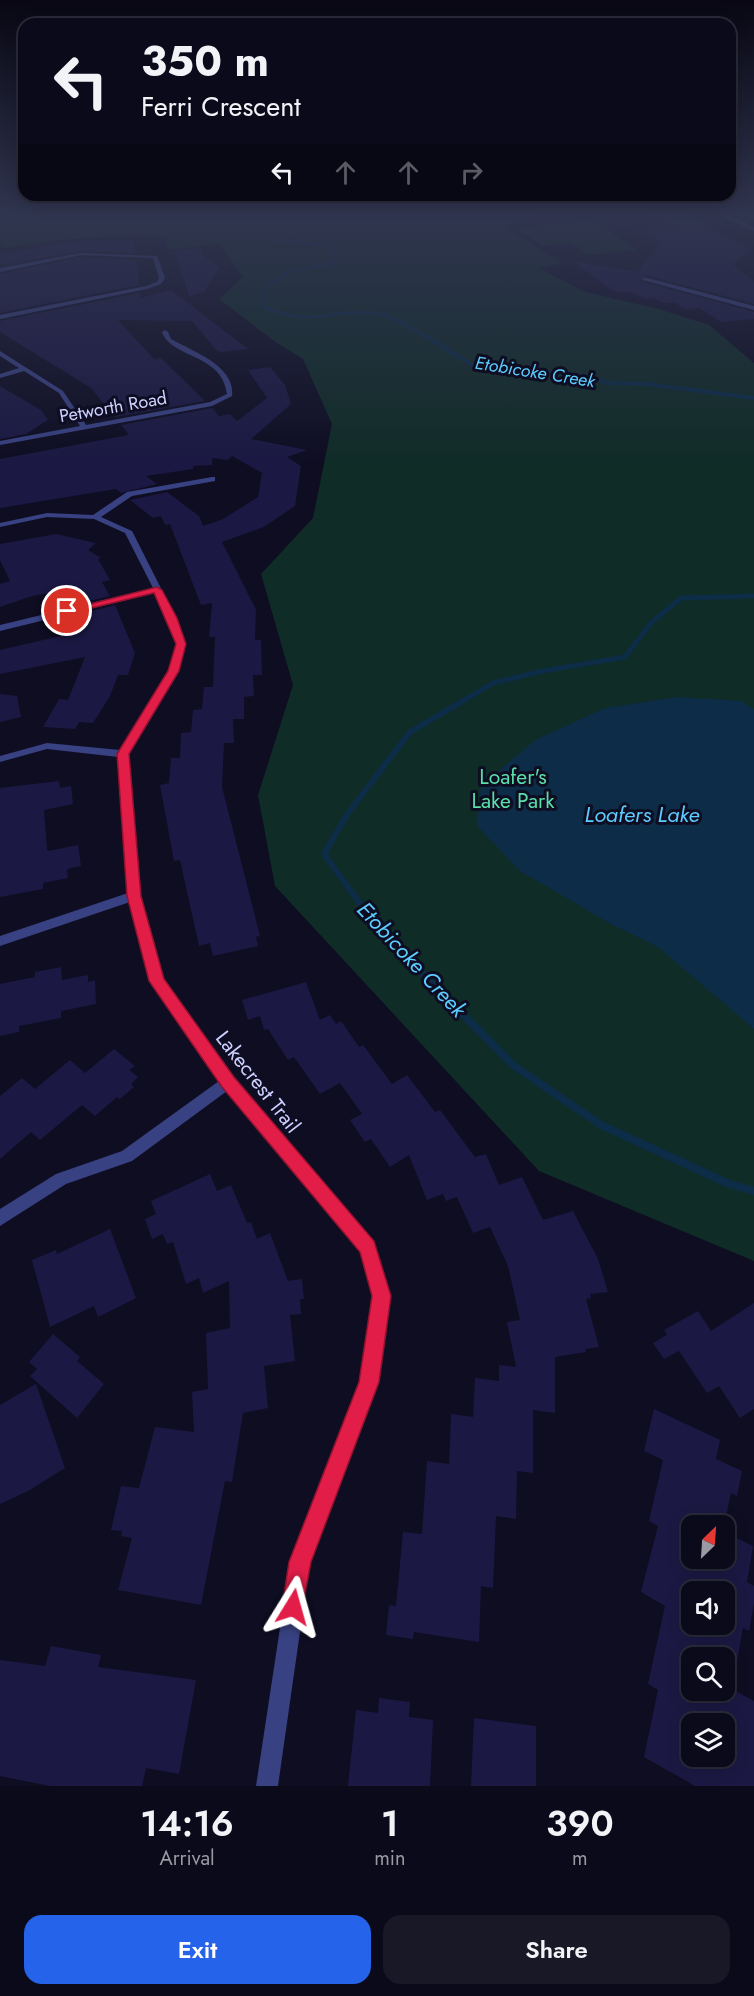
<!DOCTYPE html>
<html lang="en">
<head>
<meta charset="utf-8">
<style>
	body { margin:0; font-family:Jost,sans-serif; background:#181827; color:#f1f3f6; height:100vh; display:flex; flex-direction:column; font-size:22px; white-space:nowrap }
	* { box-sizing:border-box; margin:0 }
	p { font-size:20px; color:#999aa2 }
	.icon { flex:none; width:33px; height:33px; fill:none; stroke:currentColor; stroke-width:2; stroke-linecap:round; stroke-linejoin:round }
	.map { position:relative; height:1786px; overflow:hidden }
	.panel { display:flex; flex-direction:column; background:#0a0a1a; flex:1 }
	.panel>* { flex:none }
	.hud { position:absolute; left:18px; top:18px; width:718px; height:183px; border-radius:18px; box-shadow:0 3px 15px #0003,0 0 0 2px #2a2b39; background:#0a0a1a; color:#f1f3f6; overflow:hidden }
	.needle { width:39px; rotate:25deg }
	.tools { position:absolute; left:681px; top:1515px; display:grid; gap:12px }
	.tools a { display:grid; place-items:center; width:54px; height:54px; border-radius:12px; background:#0a0a1a; box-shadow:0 3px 15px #0003,0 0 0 2px #2a2b39; font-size:30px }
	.pin { position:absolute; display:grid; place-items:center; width:51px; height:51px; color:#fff; margin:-26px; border:3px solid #fff; border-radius:50%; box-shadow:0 2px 6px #0007 }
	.me { position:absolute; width:66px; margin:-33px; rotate:8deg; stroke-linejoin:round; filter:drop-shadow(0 0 4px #0008) }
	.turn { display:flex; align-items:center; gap:21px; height:126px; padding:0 24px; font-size:27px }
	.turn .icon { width:78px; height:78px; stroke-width:2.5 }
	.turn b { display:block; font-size:42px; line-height:51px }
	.lanes { display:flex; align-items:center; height:57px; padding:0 24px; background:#0003; justify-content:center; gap:30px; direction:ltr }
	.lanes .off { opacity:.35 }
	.eta { display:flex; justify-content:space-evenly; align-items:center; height:102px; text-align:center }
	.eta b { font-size:36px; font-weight:600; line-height:42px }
	.primary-button { display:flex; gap:12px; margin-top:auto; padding:12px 24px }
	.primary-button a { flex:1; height:69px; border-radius:18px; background:#2563eb; color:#fff; font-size:24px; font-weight:600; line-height:69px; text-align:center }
	.primary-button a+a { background:#181827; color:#f1f3f6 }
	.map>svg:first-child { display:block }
	.green { fill:#102c27 }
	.water { fill:#0c2c47 }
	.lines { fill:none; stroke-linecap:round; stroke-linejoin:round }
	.stream-far4 { stroke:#0c2c47; stroke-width:3 }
	.stream-far3 { stroke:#0c2c47; stroke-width:4 }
	.stream-far2 { stroke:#0c2c47; stroke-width:5 }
	.stream-far1 { stroke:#0c2c47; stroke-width:6 }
	.stream { stroke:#0c2c47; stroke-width:8 }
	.building { fill:#1b1943; fill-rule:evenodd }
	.service { stroke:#384181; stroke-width:4 }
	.minor { fill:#384181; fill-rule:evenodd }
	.tertiary { fill:#384181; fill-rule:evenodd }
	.route { fill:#e11d48; stroke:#92132f; stroke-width:1.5 }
	.labels { text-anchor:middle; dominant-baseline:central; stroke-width:6; stroke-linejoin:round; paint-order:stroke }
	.far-water-label { font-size:18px; font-style:italic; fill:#5ccdff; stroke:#0e0d22 }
	.far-street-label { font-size:18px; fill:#ced0ff; stroke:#0e0d22 }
	.park-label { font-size:21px; fill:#5adfa9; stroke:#0e0d22 }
	.street-label { font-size:21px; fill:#ced0ff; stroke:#0e0d22 }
	.water-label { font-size:22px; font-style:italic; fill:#5ccdff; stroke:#0e0d22 }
</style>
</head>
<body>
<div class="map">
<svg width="754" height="1786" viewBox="0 0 754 1786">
	<rect width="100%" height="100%" fill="#0e0d22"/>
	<path class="green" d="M0 213H533L506 228 563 263 539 268 585 292 659 309 709 325 754 363V1261L539 1171 275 886 258 795 293 685 261 574 313 518 332 424 303 359 274 341 219 299 243 277 220 244 167 250 166 237C110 234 59 239 5 248L0 245Z
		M592 221 638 250 588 255 571 243 544 246 514 228Z"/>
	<path class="water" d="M677 697 741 701 754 709V1029L658 947 611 924 520 871 477 826 481 786 535 740 605 708Z"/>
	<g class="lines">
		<path class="stream-far4" d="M192 213 265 238 327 246 337 257 333 263 288 272 265 288 262 306C310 329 327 309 373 313 392 315 408 326 424 336
			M310 244 311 240 328 235H366L383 226 442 220"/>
		<path class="stream-far3" d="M422 334 476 367 546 371 590 377 608 383 647 384 754 398"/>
		<path class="stream-far2" d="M458 704 493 683 543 671 625 657 651 623 681 598 754 596"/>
		<path class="stream-far1" d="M424 974 377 927 324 854 348 813 410 732 461 702"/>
		<path class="stream" d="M422 973 513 1065 601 1125 727 1183 754 1191"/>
	</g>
	<path class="building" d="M650 213H683L751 250 733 264 754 282V304L645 275 640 281 754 312V319L721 322 699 308 686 310 675 303H663L654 298 646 299 632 293 614 291 572 261 638 272 659 243 639 231 675 228Z
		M84 241 133 242 135 253 81 251 0 266V254Z
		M201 248 206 260H210L219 268 204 292 189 296 175 251Z
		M81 257 136 260 139 285 0 313V274Z
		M171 290 248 349 221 352 217 351 192 321 118 320 154 359 161 358 205 401 115 417 91 388 0 332V321L140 293V298Z
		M270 367 285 385 291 404 251 439 307 450 287 457 301 466 295 506 264 527 222 542 256 610 255 640H261L262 675H253L254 696 244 697V719H233L234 743H224L222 787 260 936 256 937 258 946 213 956 210 943 199 946 180 860 174 861 160 785 169 783 171 758H180L181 733 191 732 193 710 202 709 204 687H213L215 637H209L212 603 201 605 170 524 165 525 161 516 153 518 130 500 167 492 199 516 203 526 223 519 258 497 262 473 232 456 228 460 212 458V465L193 466V469L146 476 157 484 121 493 116 489 0 508V459L129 435 121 425 212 408 219 416 230 414 237 421 267 398 248 370Z
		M0 386 41 410 48 420 26 434 0 439Z
		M56 534 96 543 88 550 101 558 98 559 110 580 102 582 110 596 72 605 65 590 32 596 0 607V584L10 581 0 560V544Z
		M115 605 135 653 128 675H118L110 696 93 723 79 722 75 729 43 727 59 699 68 700 85 657 0 674V650L82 631 77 615Z
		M0 694 17 696 21 717 0 722Z
		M59 781 60 788 71 786 73 804 44 810 47 849 48 851 78 845 81 866 67 869 68 878 43 883V889L0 897V788Z
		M61 967 62 980 88 975V982L95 980 96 1004 61 1011V1018L19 1026V1032L0 1036V984L35 977V972Z
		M306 982 320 1020 330 1015 336 1024 341 1021 359 1047 363 1045 392 1084 407 1075 435 1112 440 1110 475 1157 486 1154 499 1185 522 1177 543 1220 573 1211 598 1259 608 1292 590 1294 591 1298 586 1299 599 1347 585 1349 586 1352 555 1357V1413L533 1410V1473L517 1471 516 1519 496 1516 493 1588 481 1586 479 1642 414 1632 413 1639 386 1635 389 1605 396 1606 403 1532 422 1534 427 1461 449 1464 451 1414 473 1417 475 1378 499 1381V1365L516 1367 507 1322 520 1320 508 1266 490 1227 473 1233 457 1197 446 1201 443 1194 427 1200 409 1155 390 1167 371 1139 365 1142 350 1120 362 1114 340 1083 320 1094 294 1057 288 1060 268 1029 264 1030 260 1016 248 1020 242 1000Z
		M114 1049 135 1066 129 1070 138 1077 131 1084 134 1087 120 1099 117 1097 95 1116 82 1105 40 1140 31 1132 0 1159V1096L22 1078 35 1089 70 1060 85 1073Z
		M210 1174 217 1191 231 1185 247 1223 251 1222 257 1239 270 1233 288 1281 302 1279 304 1299H300L301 1314 290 1315 295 1361 264 1366 268 1408 243 1413 232 1482 225 1481 201 1605 118 1590 132 1538 121 1536 122 1531 111 1530 121 1486 139 1488 155 1427 194 1432 192 1392 208 1389 206 1333 230 1328 229 1281 203 1293 199 1278 186 1284 173 1242 167 1244 163 1234 152 1239 145 1219 156 1214 151 1201Z
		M110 1229 136 1298 98 1317 94 1306 50 1327 32 1260 56 1250 57 1254Z
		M754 1303V1409L740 1418 719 1386 707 1393 679 1351 664 1359 653 1343 667 1335 664 1330 698 1311 711 1331Z
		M53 1334 80 1357 77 1361 104 1384 77 1418 30 1376 37 1369 29 1362Z
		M36 1384 65 1468 28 1491 0 1504V1405Z
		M654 1409 720 1440 716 1459 742 1471 737 1496 731 1493 724 1526H692V1558H724V1532L753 1546 747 1582 754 1586V1603L749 1631 743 1628 732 1689 754 1701V1786H695L644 1757 658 1690 648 1684 665 1606 641 1592 658 1526 649 1521 663 1460 644 1451ZM692 1592H724V1624H692ZM692 1658H724V1690H692ZM692 1724H724V1756H692Z
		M51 1646 101 1655 98 1667 196 1680 179 1774 146 1768 142 1786H50L0 1776V1660L45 1666Z
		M379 1698 410 1702 409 1717 433 1720 430 1786H348L356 1710 378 1713Z
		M474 1718 536 1726V1786H471Z"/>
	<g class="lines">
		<path class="service" d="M725 213 721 214 754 229"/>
		<path class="minor" d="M81 253 157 256 165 278 161 284 147 289 0 319V315L146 286 157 282 159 278 153 258 81 255 0 272V268Z
			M644 277 754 306V310L642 280Z
			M165 330 168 332 171 339C192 351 236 366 232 396L212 406 0 445V441L80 426 59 393 24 371 0 378V374L19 368 0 356V351L63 391 86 425 210 402 227 394C222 353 172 359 162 332Z
			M212 477H215V481L132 496 101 517 132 531 176 618 186 643 179 671 128 754 140 896 163 979 233 1078 374 1241 390 1296 378 1382 310 1562 278 1786H256L290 1562 360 1382 374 1296 361 1251 227 1091 132 1161 66 1184 0 1226V1209L56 1174 122 1151 219 1081 151 981 130 902 0 946V936L128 893 118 757 47 749 0 762V756L47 743 120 750C136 724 175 674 176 644 177 631 161 606 155 593L0 631V625L153 588 125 533 94 519 47 517 0 527V523L47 513 93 515 127 492Z"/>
		<path class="tertiary" d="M740 213H745L754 216V219Z"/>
	</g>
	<linearGradient id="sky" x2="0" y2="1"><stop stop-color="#080713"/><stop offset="0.46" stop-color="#30354f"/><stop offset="1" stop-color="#30354f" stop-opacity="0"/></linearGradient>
	<rect width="754" height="463" fill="url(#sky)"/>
	<path class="route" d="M157 587 162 590 177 618 186 644 179 671 129 754 141 896 164 979 234 1077 374 1241 391 1296 379 1382 311 1562 301 1615 293 1618 285 1615 282 1607 289 1562 359 1382 372 1296 360 1252 222 1087 149 981 127 896 117 754 168 671 176 644 154 593 67 614 62 611Z"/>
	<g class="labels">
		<g class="far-water-label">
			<text transform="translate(535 372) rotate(9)">Etobicoke Creek</text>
		</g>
		<g class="far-street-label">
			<text transform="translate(113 407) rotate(-10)">Petworth Road</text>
		</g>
		<g class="park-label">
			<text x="513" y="777">Loafer's<tspan x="513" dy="24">Lake Park</tspan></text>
		</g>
		<g class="street-label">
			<text transform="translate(258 1082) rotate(52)">Lakecrest Trail</text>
		</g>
		<g class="water-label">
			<text x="642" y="814">Loafers Lake</text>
			<text transform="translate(412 959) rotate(47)">Etobicoke Creek</text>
		</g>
	</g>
</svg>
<div class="tools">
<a><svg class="needle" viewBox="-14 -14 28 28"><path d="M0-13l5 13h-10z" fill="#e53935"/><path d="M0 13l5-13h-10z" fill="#999aa2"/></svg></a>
<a><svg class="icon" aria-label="sound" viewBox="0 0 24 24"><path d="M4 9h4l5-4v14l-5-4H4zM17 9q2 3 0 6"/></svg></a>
<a><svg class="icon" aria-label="search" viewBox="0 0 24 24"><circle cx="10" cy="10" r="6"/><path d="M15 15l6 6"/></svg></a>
<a><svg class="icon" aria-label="layers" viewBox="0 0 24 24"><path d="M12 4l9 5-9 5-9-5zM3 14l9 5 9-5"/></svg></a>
</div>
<div class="pin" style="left:67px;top:611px;background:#d93025"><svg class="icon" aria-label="arrive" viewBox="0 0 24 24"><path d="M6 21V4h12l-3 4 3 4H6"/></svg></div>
<svg class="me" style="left:293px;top:1607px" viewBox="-20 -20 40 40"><path d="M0-17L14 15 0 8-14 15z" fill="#e11d48" stroke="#fff" stroke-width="4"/></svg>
<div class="hud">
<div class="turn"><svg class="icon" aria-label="left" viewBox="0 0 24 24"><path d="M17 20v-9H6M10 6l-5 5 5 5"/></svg><div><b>350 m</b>Ferri Crescent</div></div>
<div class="lanes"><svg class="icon" aria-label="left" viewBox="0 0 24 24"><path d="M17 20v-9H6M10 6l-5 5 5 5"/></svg><svg class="icon off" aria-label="ahead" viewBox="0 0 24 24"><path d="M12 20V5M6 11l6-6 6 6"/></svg><svg class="icon off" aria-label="ahead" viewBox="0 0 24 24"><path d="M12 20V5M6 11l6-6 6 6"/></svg><svg class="icon off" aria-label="right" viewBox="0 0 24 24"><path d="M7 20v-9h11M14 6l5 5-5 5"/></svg></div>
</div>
</div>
<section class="panel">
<div class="eta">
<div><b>14:16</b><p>Arrival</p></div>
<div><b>1</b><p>min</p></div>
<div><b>390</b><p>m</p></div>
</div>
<div class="primary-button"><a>Exit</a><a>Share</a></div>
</section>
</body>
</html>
